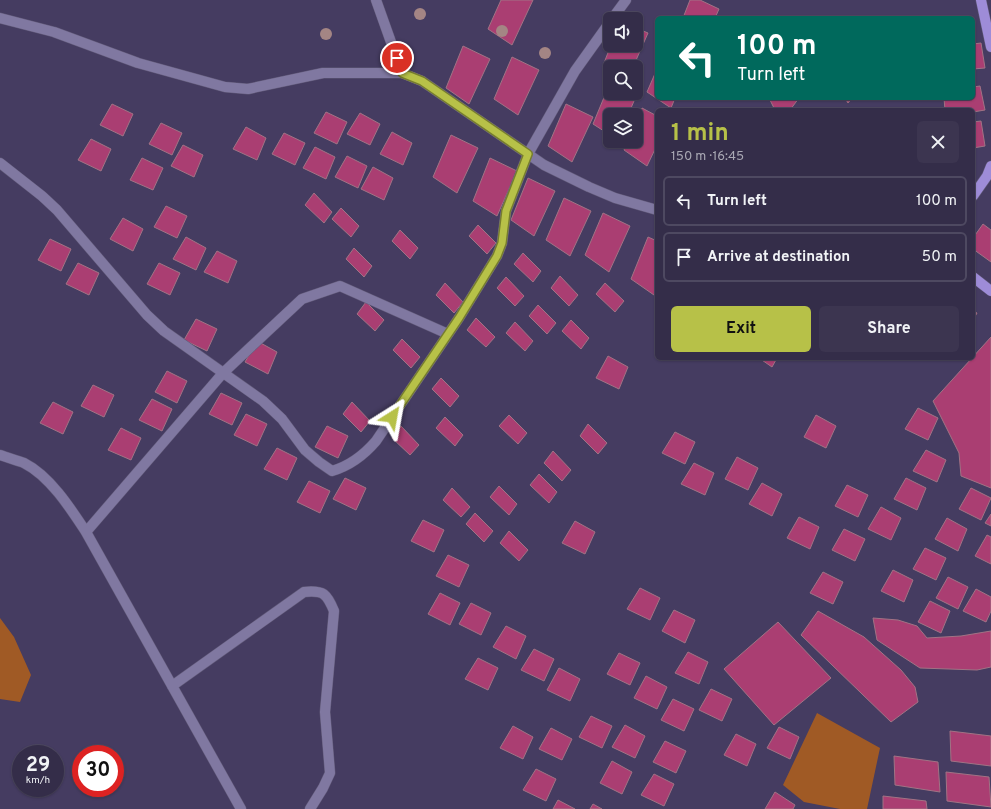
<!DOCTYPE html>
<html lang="en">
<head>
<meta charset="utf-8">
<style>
	body { margin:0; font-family:Overpass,sans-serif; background:#3c3550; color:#f1f3f6; height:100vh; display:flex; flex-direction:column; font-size:15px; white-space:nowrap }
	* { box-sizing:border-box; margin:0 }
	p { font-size:13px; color:#a9a8b4 }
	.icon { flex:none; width:22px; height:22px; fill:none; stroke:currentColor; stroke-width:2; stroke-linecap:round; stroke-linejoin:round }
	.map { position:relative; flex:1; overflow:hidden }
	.panel { position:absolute; left:655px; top:108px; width:320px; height:252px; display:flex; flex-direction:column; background:#342d49; border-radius:6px; box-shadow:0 1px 3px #0004,0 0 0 1px #4e4961 }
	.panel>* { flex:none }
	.hud { position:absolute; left:655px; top:16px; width:320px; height:84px; border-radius:6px; box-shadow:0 1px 3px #0004,0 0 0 1px #4e4961; background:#00695c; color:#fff; overflow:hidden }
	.fabs { position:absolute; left:603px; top:12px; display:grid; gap:8px }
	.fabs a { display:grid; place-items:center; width:40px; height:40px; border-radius:6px; background:#342d49; box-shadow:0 1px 3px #0004,0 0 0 1px #4e4961; font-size:20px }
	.speed { position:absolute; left:12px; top:745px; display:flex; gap:8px; font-size:20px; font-weight:700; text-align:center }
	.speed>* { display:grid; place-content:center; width:52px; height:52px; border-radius:50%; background:#342d49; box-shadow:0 1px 3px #0004,0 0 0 1px #4e4961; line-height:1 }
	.speed small { font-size:10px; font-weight:400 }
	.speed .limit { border:6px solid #d22; background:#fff; color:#111 }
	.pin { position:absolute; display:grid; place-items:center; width:34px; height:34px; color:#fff; margin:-17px; border:2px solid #fff; border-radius:50%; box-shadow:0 1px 4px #0007 }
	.me { position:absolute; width:44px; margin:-22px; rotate:34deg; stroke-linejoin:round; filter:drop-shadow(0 0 3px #0008) }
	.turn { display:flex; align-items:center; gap:14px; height:84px; padding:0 16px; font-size:18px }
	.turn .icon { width:52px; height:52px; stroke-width:2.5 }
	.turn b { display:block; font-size:28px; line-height:34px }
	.round { display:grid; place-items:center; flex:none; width:42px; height:42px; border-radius:6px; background:#3c3550 }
	.head { display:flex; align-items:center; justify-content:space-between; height:68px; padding:0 16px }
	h1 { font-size:24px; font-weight:700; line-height:30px; color:#b7c148 }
	.primary-button { display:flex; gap:8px; margin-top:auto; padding:8px 16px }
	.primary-button a { flex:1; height:46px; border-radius:6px; background:#b7c148; color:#111; font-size:16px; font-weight:700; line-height:46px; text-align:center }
	.primary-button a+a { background:#3c3550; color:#f1f3f6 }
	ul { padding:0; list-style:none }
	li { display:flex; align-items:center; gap:12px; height:50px; margin:0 8px 6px; padding:0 8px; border:2px solid #4e4961; border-radius:6px }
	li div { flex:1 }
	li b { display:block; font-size:15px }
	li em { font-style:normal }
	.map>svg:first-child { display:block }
	.green { fill:#a05a25 }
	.building { fill:#aa3e72; stroke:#a17385 }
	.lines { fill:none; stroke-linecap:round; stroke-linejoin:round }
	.minor-casing { stroke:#615a79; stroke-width:11 }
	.primary-casing { stroke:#615a79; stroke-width:11 }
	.minor { stroke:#8078a1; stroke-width:10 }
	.primary { stroke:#9e8cd8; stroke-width:10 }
	.tree { fill:#a48584 }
	.route-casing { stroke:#777d2f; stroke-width:10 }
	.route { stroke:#b7c148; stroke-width:7 }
</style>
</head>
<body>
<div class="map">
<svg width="991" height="809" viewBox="0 0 991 809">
	<rect width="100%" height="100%" fill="#453c61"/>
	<path class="green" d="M0 618 14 637 31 675 20 702 0 699Z
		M817 713 880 748 867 809H840L804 802 783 785Z"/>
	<path class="building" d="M501 0H533L512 45 488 29Z
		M690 0H700L719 9 715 18H683Z
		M636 28 648 33 633 67H610L604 63 611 45H636Z
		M981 43 985 68 973 69V44Z
		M463 46 490 59 469 104 446 88Z
		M512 57 539 70 518 115 494 99Z
		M657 69V98H675L671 108 647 92Z
		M610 83V93H635L637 94 628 115H610V135L593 124Z
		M980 86 985 110 973 112V110H945L944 98H973V87Z
		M769 98H799L790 110H775Z
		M845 98H852L848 103Z
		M112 104 133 114 123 136 100 125Z
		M566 104 593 117 572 162 548 146Z
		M642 108 657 116V145L647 166 624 150 628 141H636V121Z
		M326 112 347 122 337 144 314 133Z
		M360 113 380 124 370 145 347 134Z
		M981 121 985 146 973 148V122Z
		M161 123 182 133 172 155 149 144Z
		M246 127 266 138 257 160 233 149Z
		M392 132 412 143 403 165 380 154Z
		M284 133 305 143 295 165 272 154Z
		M451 135 478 148 457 193 433 177Z
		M91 139 111 149 101 171 78 160Z
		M183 145 203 155 194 177 171 166Z
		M315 147 335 157 326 179 303 168Z
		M347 156 367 166 358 188 335 177Z
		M142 158 163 168 153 190 130 180Z
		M490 158 517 171 497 216 473 201Z
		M373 167 393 178 384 200 361 189Z
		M528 178 555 191 534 236 511 220Z
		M314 193 332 212 324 223 305 205Z
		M564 198 591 211 570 256 546 240Z
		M166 206 187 216 177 238 154 227Z
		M341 208 359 226 351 237 332 219Z
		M603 213 630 226 609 272 585 255Z
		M123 218 143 229 133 251 110 239Z
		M983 224 991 230V262L973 249V238Z
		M478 225 496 243 487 254 469 236Z
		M400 230 418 248 410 259 392 241Z
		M186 237 206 248 196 270 173 259Z
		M648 237 657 241V290L654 295 631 279Z
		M50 239 71 249 61 271 38 260Z
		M354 248 372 266 364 277 346 259Z
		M217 251 237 261 228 283 204 272Z
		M523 253 541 271 533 282 514 264Z
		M78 263 99 273 89 295 66 284Z
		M159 263 180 273 170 295 147 284Z
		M560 276 578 295 569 306 551 288Z
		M506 277 524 296 515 306 497 288Z
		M445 283 463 302 454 313 436 295Z
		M605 283 624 301 615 312 596 294Z
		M366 302 384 320 375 331 357 314Z
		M538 305 556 323 547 334 529 316Z
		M973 311 977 313 973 320Z
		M476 318 495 337 486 347 467 330Z
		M196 319 217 329 207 351 184 340Z
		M571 320 589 338 581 349 562 331Z
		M515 322 533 341 525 351 506 333Z
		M991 337V488L961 476 959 453 933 401Z
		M402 339 420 357 411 368 393 350Z
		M257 341 277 352 268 374 245 362Z
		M608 356 628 367 619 389 596 378Z
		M759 358H777L772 367Z
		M167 371 187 381 177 403 155 392Z
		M441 378 459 396 450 407 432 389Z
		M93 385 114 395 104 417 81 406Z
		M221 393 242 403 232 425 209 414Z
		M152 399 172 409 162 431 139 420Z
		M53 402 73 412 63 434 40 423Z
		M352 402 370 421 361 432 343 414Z
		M918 408 938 418 928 440 905 429Z
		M246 414 267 424 257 446 234 435Z
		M509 415 527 433 518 444 499 426Z
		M816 415 836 426 826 448 804 437Z
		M445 417 463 435 455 446 436 428Z
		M588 424 607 443 598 454 580 436Z
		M327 426 348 436 338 458 315 447Z
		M401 426 419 445 410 455 392 438Z
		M121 428 141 438 131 460 108 450Z
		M675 432 695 442 685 464 662 453Z
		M277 448 297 458 287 480 264 469Z
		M926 450 946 460 937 482 913 471Z
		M553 451 571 470 562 481 544 463Z
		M737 457 758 468 748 490 725 479Z
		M694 463 714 473 705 495 681 484Z
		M539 474 557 492 549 503 530 485Z
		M345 478 366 488 356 510 333 499Z
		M906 478 926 488 917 510 894 499Z
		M309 481 330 491 320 513 297 502Z
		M762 483 782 494 772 516 749 504Z
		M847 485 868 495 858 517 835 506Z
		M499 486 517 504 509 515 490 497Z
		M452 488 470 507 461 517 443 500Z
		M971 488 991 498 981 520 959 509Z
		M881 507 901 518 891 540 868 529Z
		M475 513 493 531 484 542 466 524Z
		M991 514V526L985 523Z
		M799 517 819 527 810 549 787 538Z
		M947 518 967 529 958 551 935 539Z
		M423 520 444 530 434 552 411 541Z
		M575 521 595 532 585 554 562 543Z
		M844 529 865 539 855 561 832 550Z
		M509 531 528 550 519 561 500 543Z
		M987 535 991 537V564L975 556Z
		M925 548 946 558 936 580 913 569Z
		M448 555 469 565 459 587 436 576Z
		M893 570 913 580 904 602 881 591Z
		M823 572 843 582 833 604 810 593Z
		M948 577 968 587 958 609 936 598Z
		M640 588 660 598 650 620 627 609Z
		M976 589 991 597V611L986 622 963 611Z
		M440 593 460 603 450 625 428 614Z
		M930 601 950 611 941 633 918 622Z
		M471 603 491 613 481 635 459 624Z
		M674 610 695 620 685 643 662 631Z
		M818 611 864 637 901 670 915 687 918 702 891 722 801 635Z
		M873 618 898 620 917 626 927 638 961 636 991 631V667L977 670 920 668 877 640Z
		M778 622 831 678 774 725 724 669Z
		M506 626 526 636 516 659 493 647Z
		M534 649 554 659 544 681 521 670Z
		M688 652 708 662 699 684 675 673Z
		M619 653 640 663 630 685 607 674Z
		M478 658 498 668 488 690 465 679Z
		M559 668 580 679 570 701 547 690Z
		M646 676 667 687 657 709 634 698Z
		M711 689 732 699 722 721 699 710Z
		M673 699 694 709 684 731 661 720Z
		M591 716 612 726 602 748 579 737Z
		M625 725 645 736 635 758 612 747Z
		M513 726 533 737 523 759 500 748Z
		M779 727 799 737 790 759 767 748Z
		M551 728 572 739 562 760 539 749Z
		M950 731 991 736V766L951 761Z
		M736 734 756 744 747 766 724 755Z
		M665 741 686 751 676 773 653 762Z
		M894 756 938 762 940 792 895 785Z
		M612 761 632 772 622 794 600 783Z
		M536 769 556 779 546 801 523 790Z
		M946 772 989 777 991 807 947 801Z
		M654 774 674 784 664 806 641 795Z
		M775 792 795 805 793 809H765Z
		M883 796 926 801 927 809H883Z
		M558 800 575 809H553Z
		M593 804 602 809H590Z"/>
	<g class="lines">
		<defs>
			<path id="minor" d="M376 0 402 73
				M0 18 54 32 138 63 225 87 248 89 323 73H402L422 81 544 165 589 187 615 198 657 210
				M612 19 626 0
				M0 163 42 196 57 210 147 315 164 331 263 401 282 419 305 450 319 462 332 471C349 466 364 455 376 441L459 318 497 256 502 243 506 211 528 154 575 71 610 22
				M0 455C8 458 16 460 24 463 50 476 71 509 86 532L241 809
				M86 532 223 373 302 299 340 286 448 334
				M172 686 304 592C324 590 327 594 334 611L325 712 330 773 323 788 310 809"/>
			<path id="primary" d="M981 0 991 47
				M973 196 987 176 991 166
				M973 277 991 291"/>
		</defs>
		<use href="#minor" class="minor-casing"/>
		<use href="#primary" class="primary-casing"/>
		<use href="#minor" class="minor"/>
		<use href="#primary" class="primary"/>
	</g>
	<g class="tree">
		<circle cx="420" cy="14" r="6"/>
		<circle cx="502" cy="31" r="6"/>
		<circle cx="326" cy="34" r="6"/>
		<circle cx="545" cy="53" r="6"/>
	</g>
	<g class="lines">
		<defs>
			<path id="route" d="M392 417 459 318 497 256 502 243 506 211 528 154 422 81 402 73 397 58"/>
		</defs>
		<use href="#route" class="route-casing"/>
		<use href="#route" class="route"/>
	</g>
</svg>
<div class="fabs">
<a><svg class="icon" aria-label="sound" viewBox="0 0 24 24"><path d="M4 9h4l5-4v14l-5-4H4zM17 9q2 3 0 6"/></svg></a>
<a><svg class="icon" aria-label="search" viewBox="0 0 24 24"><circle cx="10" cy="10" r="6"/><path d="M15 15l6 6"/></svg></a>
<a><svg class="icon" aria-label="layers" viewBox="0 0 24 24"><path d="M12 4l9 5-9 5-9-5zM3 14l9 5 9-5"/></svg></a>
</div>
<div class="speed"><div>29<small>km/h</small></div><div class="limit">30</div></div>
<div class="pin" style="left:397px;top:58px;background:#d93025"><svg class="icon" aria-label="arrive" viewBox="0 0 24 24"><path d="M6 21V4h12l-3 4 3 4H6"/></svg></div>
<svg class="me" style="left:392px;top:417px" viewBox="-20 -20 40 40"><path d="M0-17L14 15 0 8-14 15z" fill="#b7c148" stroke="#fff" stroke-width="4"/></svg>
<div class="hud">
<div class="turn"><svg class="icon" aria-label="left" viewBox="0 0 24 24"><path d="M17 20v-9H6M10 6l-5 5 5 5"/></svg><div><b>100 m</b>Turn left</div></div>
</div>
<section class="panel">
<div class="head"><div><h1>1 min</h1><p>150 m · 16:45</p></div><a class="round"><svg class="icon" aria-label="close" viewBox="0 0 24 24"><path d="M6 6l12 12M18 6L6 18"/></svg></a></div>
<ul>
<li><svg class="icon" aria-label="left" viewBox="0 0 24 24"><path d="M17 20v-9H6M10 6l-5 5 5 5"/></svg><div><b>Turn left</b></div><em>100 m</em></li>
<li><svg class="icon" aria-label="arrive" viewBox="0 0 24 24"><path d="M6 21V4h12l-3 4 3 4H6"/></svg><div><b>Arrive at destination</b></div><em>50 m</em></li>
</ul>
<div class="primary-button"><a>Exit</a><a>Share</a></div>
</section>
</div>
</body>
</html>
